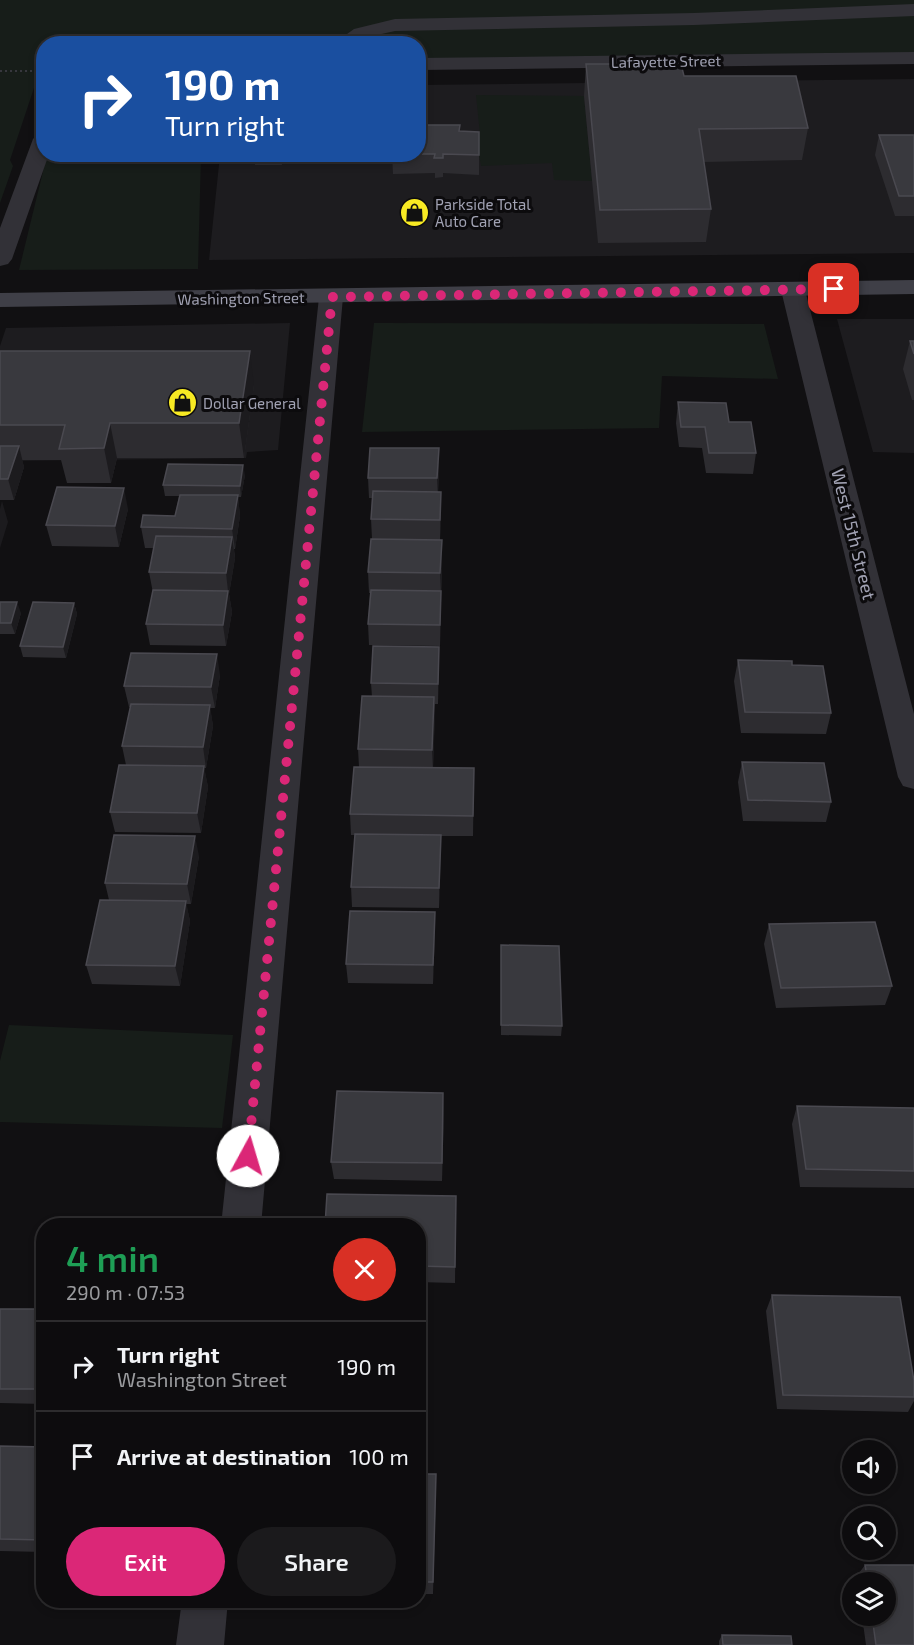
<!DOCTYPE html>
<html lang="en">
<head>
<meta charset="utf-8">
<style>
	body { margin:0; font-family:"Exo 2",sans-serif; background:#1b1a1c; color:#f1f3f6; height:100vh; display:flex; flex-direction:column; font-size:22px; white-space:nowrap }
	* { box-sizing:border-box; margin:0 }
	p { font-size:20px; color:#9a9b9e }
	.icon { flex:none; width:33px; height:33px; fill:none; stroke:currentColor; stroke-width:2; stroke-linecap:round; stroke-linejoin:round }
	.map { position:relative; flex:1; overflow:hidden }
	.details { position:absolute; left:36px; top:1218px; width:390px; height:390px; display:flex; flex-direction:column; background:#0d0c0e; border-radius:24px; box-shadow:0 3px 9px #0003,0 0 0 2px #2d2c2e }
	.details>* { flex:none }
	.banner { position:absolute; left:36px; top:36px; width:390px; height:126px; border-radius:24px; box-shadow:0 3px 9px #0003,0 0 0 2px #2d2c2e; background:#1a4fa0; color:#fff; overflow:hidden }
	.buttons { position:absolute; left:842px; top:1440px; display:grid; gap:12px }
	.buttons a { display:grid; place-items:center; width:54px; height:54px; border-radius:50%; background:#0d0c0e; box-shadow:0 3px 9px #0003,0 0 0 2px #2d2c2e; font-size:30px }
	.pin { position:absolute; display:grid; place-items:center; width:51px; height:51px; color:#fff; margin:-26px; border-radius:12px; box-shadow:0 3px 9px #0006 }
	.me { position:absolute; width:66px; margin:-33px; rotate:6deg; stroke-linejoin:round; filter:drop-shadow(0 0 4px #0008) }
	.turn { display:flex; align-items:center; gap:21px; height:126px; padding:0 30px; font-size:27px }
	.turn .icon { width:78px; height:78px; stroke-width:2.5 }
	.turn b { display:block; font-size:42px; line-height:51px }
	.round { display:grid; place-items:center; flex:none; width:63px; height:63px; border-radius:32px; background:#1b1a1c }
	.summary { display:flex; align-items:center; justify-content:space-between; height:102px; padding:0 30px }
	h1 { font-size:36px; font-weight:600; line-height:45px; color:#1e9e55 }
	.action { display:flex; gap:12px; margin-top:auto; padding:12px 30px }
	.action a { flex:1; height:69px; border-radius:36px; background:#db2777; color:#fff; font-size:24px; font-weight:600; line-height:69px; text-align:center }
	.action a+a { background:#1b1a1c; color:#f1f3f6 }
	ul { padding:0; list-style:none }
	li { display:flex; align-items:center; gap:18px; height:90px; padding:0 30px; border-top:2px solid #2d2c2e }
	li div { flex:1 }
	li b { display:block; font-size:22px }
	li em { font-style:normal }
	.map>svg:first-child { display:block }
	.built { fill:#1d1c1f }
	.green { fill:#171d19 }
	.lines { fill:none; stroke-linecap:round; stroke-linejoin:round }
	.path { stroke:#37373e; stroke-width:2; stroke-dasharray:2 3; stroke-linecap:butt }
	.street { fill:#323137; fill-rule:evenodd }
	.secondary { fill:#3f3f47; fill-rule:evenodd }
	.wall { fill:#2d2c30 }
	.shaded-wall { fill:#1c1b1e }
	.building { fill:#39393e; stroke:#4a4950; stroke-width:1.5 }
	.route { stroke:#db2777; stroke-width:10; stroke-dasharray:0 18 }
	.labels { text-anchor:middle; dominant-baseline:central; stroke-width:6; stroke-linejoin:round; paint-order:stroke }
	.far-street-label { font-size:15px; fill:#a1a2b3; stroke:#0c0b0d }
	.far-poi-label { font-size:15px; fill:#a1a2b3; stroke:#0c0b0d; text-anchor:start }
	.street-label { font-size:18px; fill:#a1a2b3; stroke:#0c0b0d }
</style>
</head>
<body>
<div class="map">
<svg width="914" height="1645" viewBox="0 0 914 1645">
	<rect width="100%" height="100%" fill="#111012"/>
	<path class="built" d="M914 79V253L209 260 220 155 418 154 419 85Z
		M837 319H914V453L873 452Z
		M290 323 278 450 247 452 246 458 0 461V346L6 328Z"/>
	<path class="green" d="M0 0H914V53L419 60 418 44H44L43 66 39 73 10 160 13 166 0 203Z
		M476 95 584 96 592 181 554 180 552 163 481 166 478 149 424 134H480Z
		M47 155H201L198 269 19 270Z
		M374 323 764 324 778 379 662 376 659 428 362 432Z
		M9 1025 233 1035 222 1128 0 1122V1061Z"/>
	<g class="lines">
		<path class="path" d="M0 71H44"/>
		<path class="street" d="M914 4V16L694 25 395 31 368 37 357 44H333L354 29 395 19 694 13Z
			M914 52V64L418 70V58Z
			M44 133V154H49L12 259 8 264 0 266V228L33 139 37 135Z
			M793 283 801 285 805 290 914 714V789L903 786 898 777 781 290 785 285Z
			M331 290 339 292 343 297 261 1226H221L319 297 323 292Z
			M182 1600H228L224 1645H176Z"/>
		<path class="secondary" d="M914 280V294L0 307V293Z"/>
	</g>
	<path class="wall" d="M586 64 808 128 802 160 704 162 711 209 706 242 598 243 584 96Z
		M460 131 479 132V175L443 173V177L435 178V173L393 174 392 154Z
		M879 135H914V216H895L875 155Z
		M220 154H319V156H281L282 165H255L254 155 220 156Z
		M910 341H914V400H912L903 369Z
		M0 351 254 385 244 458H117L111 483H67L61 460H22L24 467 14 500H0Z
		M678 402 729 422 756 453 753 474 706 473 702 448 679 447 676 423Z
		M439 469 438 492 441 512 440 540H442V560L440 646 369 645 368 624 370 593H369L368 572 372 539 371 519 372 498H369L368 478Z
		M245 475 241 497H238L240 516 235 549H234L235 558 229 594 232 612 226 646 150 645 146 624 153 593 149 572 154 548H145L141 527 175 516 179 496H165L163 485Z
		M128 509 119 547 52 546 46 525Z
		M0 602 21 613 15 634H0Z
		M74 603 77 614 66 658 23 657 20 646Z
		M439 647 438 704H435L433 768H474L473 836H441L439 908 352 907 351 887 355 835H351L350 814 359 767 358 749 372 697 371 683Z
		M738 660 792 665 831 713 826 734 741 733 734 681Z
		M220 675 215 708H210L213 726 206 768H204L208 787 201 833 115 832 110 812 126 765 122 746 130 707H129L124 686Z
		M742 762 831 802 826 822 743 821 738 782Z
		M199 856 191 904H186L190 921 180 986 92 984 86 965 109 900 105 883Z
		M769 924 892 986 885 1005 776 1008 764 944Z
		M435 932 433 984 348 983 346 964Z
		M501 956 562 1026 561 1036 501 1035Z
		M797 1106 914 1108V1188L800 1187 792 1124Z
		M444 1111 442 1181 334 1179 331 1162Z
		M456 1196 455 1283 418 1282V1226Z
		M772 1295 914 1381V1401L908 1412 777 1409 766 1311Z
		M0 1309H44V1404L0 1403Z
		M0 1446 44 1447V1552L0 1551Z
		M418 1474 436 1488 433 1594H418Z
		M865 1565H914V1645H866L862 1616H885V1582H857L856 1577Z
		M722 1635 792 1645H719V1641Z"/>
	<path class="shaded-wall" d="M250 351 254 385 244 458 239 423Z
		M110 423 117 458 111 483 104 448Z
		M19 446 24 467 14 500 8 479Z
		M439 448V469L438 499 437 478Z
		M243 465 245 475 241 497 240 486Z
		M124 488 128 509 119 547 115 526Z
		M441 492V512L440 540V520Z
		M238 495 240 516 235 549 232 529Z
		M2 501 8 522 0 548V509Z
		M232 537 235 558 229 594 232 612 226 646 223 625 228 591 226 573Z
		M442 540V560L441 594 440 573Z
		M441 591V611L440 646V625Z
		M17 602 21 613 15 634 11 623Z
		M74 603 77 614 66 658 63 647Z
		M439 647V667L438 704V684Z
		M217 654 220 675 215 708 211 687Z
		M434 697 435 718 433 770 432 750Z
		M210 705 213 726 206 768 203 747Z
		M204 766 208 787 201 833 197 813Z
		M441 835V855L439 908V888Z
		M195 836 199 856 191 904 187 884Z
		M186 901 190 921 180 986 175 966Z
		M435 912V932L433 984V965Z
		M443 1093 444 1111 442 1181V1163Z
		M436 1474V1488L433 1594V1582Z"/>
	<path class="building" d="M586 64H681L684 76H796L808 128 699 129 711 209 600 210Z
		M426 125H460L459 131 479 132V155L443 154V158H434L435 154H418V133H423Z
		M879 135H914V196H899Z
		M910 341H914V354Z
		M0 351H250L239 423H110L104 448 59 449 65 425H0Z
		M678 402 726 403 729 422H751L756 453H709L705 427H681Z
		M0 446H19L8 479H0Z
		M370 448H439L437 478H368Z
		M168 464 243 465 240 486 163 485Z
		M57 487 124 488 115 526 46 525Z
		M373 491 441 492 440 520 371 519Z
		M180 495H238L232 529 141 527 143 515 175 516Z
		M156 536 232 537 226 573 149 572Z
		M371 539 442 540 440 573 368 572Z
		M153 590 228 591 223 625 146 624Z
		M371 590 441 591 440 625 368 624Z
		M0 602H17L11 623H0Z
		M33 602 74 603 63 647 20 646Z
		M373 646 439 647 438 684 371 683Z
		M131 653 217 654 211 687 124 686Z
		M738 660 792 661V665L823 666 831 713 745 712Z
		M362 696 434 697 432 750 358 749Z
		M131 704 210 705 203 747 122 746Z
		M742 762 824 763 831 802 748 800Z
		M119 765 204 766 197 813 110 812Z
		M354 767 474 768 473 816 350 814Z
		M355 834 441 835 439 888 351 887Z
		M114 835 195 836 187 884 105 883Z
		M100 900 186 901 175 966 86 965Z
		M350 911 435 912 433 965 346 964Z
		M875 922 892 986 781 988 769 924Z
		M501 945 559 946 562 1026 501 1025Z
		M337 1091 443 1093 442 1163 331 1162Z
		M797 1106 914 1108V1171L806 1169Z
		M327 1194 456 1196 455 1267 418 1266V1226H325Z
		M772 1295 900 1297 914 1381V1397L783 1395Z
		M0 1309H44V1389H0Z
		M0 1446 44 1447V1540L0 1539Z
		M418 1474H436L433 1582H418Z
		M865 1565H914V1645H876L872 1616H885V1582H868Z
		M722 1635 791 1636 792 1645H723Z"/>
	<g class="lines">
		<path class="route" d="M248 1156 332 297 834 289"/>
	</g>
	<defs>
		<symbol id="shop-disc" viewBox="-11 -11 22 22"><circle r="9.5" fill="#f8ea23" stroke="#0c0b0d"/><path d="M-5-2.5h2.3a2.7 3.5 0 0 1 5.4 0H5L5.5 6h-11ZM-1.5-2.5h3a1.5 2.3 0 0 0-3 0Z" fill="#111"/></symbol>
	</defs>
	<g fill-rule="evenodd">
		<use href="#shop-disc" x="398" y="196" width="33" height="33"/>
		<use href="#shop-disc" x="166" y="386" width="33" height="33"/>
	</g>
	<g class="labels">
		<g class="far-street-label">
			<text transform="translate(666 61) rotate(-1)">Lafayette Street</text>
			<text transform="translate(241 298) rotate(-1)">Washington Street</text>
		</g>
		<g class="far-poi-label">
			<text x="435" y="204">Parkside Total<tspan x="435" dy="17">Auto Care</tspan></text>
			<text x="203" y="403">Dollar General</text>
		</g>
		<g class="street-label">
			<text transform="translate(854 534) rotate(76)">West 15th Street</text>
		</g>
	</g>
</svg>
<div class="buttons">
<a><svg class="icon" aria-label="sound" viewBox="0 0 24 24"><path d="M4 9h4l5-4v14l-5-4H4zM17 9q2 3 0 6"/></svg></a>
<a><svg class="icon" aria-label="search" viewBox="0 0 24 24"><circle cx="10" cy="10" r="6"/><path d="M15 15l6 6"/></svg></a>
<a><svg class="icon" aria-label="layers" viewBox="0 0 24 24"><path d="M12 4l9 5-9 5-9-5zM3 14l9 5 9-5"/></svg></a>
</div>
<div class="pin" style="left:834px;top:289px;background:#d93025"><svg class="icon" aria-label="arrive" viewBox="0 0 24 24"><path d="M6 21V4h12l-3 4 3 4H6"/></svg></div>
<svg class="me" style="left:248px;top:1156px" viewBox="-20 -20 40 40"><circle r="19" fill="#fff"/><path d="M0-13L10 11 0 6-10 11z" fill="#db2777"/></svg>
<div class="banner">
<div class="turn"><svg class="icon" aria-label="right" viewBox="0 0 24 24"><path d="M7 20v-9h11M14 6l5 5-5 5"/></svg><div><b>190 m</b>Turn right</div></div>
</div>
<section class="details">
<div class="summary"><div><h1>4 min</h1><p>290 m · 07:53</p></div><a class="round" style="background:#d93025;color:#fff"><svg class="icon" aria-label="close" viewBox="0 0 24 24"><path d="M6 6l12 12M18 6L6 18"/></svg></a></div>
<ul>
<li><svg class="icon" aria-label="right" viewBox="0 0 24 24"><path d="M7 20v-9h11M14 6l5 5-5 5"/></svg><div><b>Turn right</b><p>Washington Street</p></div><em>190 m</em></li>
<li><svg class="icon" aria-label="arrive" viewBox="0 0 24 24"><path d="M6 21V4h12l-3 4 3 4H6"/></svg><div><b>Arrive at destination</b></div><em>100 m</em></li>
</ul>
<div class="action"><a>Exit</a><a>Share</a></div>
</section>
</div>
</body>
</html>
